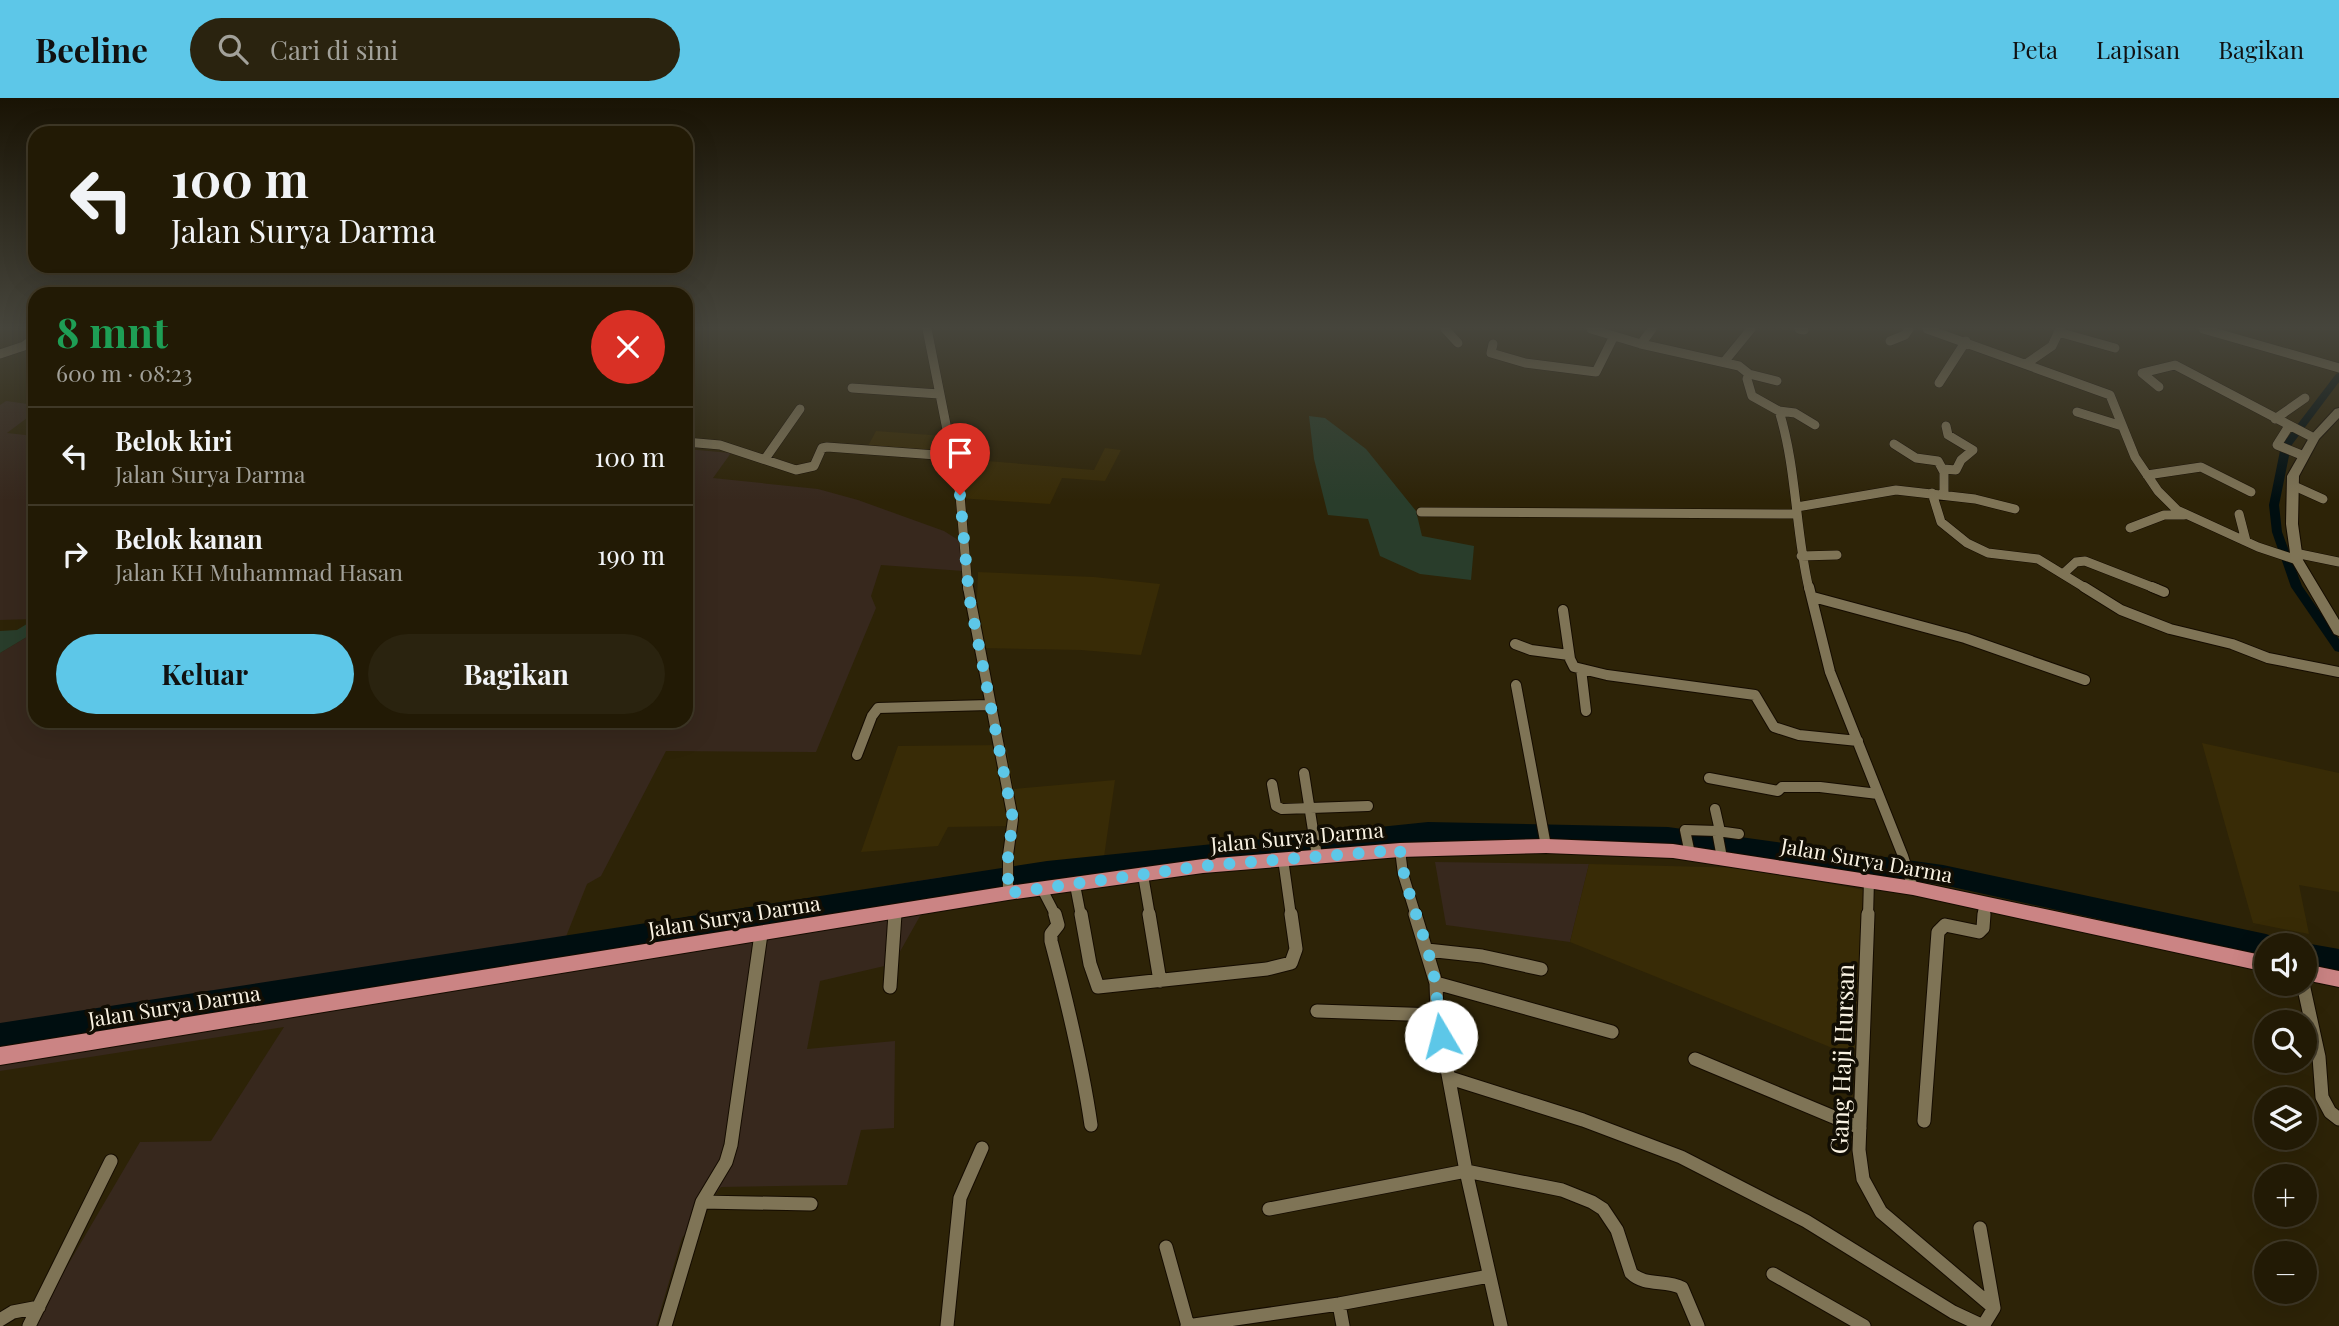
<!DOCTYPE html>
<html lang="id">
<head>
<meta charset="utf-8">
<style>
	body { margin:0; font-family:"Playfair Display",serif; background:#2a230f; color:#f1f3f6; height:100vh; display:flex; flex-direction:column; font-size:26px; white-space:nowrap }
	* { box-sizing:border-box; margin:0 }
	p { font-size:23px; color:#a2a19a }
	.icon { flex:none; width:38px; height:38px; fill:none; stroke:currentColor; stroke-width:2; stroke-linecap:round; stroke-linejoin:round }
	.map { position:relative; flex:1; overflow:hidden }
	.side { position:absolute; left:28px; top:189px; width:665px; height:441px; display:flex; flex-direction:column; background:#221a05; border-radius:21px; box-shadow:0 7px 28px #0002,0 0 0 2px #3f3827 }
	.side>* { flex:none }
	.hud { position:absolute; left:28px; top:28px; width:665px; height:147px; border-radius:21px; box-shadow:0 7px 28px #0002,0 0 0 2px #3f3827; background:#221a05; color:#f1f3f6; overflow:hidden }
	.tools { position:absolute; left:2254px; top:835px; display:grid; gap:14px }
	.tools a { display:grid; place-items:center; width:63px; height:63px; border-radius:50%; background:#221a05; box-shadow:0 7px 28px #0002,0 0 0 2px #3f3827; font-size:35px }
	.pin { position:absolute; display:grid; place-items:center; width:60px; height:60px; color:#fff; margin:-72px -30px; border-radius:50% 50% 50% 0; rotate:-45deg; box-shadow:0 0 7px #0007 }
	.pin .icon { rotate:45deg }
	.me { position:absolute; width:77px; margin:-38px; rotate:352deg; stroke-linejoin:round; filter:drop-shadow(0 0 5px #0008) }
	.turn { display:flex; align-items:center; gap:24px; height:147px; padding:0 28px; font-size:32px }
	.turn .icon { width:91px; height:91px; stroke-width:2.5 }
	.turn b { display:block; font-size:49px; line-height:60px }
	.round { display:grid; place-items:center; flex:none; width:74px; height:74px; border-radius:37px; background:#2a230f }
	.overview { display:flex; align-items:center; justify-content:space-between; height:119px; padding:0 28px }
	h1 { font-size:42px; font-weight:700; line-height:52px; color:#1e9e55 }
	.button { display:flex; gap:14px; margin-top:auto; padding:14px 28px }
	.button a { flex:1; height:80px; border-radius:42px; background:#5dc7e8; color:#111; font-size:28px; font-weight:700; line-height:80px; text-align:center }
	.button a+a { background:#2a230f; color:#f1f3f6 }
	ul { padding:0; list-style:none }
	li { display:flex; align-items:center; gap:21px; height:98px; padding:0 28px; border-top:2px solid #3f3827 }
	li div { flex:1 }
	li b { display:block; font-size:26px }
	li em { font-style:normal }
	header { display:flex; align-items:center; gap:42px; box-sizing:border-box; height:98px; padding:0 35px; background:#5dc7e8; color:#111 }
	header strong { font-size:33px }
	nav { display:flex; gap:38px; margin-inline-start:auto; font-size:24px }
	.search { width:490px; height:63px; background:#2a230f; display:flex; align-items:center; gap:18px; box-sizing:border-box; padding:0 24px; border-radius:38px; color:#a2a19a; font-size:26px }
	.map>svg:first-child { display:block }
	.commercial { fill:#37281d }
	.built { fill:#382b06 }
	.green { fill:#293d2b }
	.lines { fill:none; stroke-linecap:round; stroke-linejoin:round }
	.canal { fill:#000e10; fill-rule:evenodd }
	.river { fill:#000e10; fill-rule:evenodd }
	.street-far2-casing { stroke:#150c00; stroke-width:10 }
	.street-far1-casing { stroke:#150c00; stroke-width:12 }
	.street-casing { stroke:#150c00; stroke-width:15 }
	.secondary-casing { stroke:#150c00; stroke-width:2 }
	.primary-casing { stroke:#150c00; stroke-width:2 }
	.street-far2 { stroke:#7f7456; stroke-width:9 }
	.street-far1 { stroke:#7f7456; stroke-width:10 }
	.street { stroke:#7f7456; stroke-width:13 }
	.secondary { fill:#7f7456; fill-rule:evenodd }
	.primary { fill:#cb8484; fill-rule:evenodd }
	.route { stroke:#5dc7e8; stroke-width:12; stroke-dasharray:0 21.6 }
	.labels { text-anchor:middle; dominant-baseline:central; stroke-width:7; stroke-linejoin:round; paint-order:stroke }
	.street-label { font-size:21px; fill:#f9f2e2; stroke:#110d03 }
	.near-street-label { font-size:24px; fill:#f9f2e2; stroke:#110d03 }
</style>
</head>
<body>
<header>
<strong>Beeline</strong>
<div class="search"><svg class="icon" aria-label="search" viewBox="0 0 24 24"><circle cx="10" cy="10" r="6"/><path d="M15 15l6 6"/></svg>Cari di sini</div>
<nav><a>Peta</a><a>Lapisan</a><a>Bagikan</a></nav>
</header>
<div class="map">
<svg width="2339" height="1228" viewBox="0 0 2339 1228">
	<rect width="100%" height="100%" fill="#2d2307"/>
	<path class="commercial" d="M6 303 35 307V314L7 335 35 338V521L0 522V307Z
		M686 351 731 355 713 380 818 391 858 402 944 433 963 445V473L881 467 871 498 876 510 816 654 666 653 601 778 587 786 565 841 942 779 893 866 820 883 807 951 895 943 894 1030 861 1032 847 1087 721 1089 682 1140 656 1228H32L140 1044 211 1043 284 929 0 973V555L35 534V623H686Z
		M1435 764 1589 766 1570 844 1446 827Z"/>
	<path class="built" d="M876 333 958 339 963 361 1094 372 1105 350 1121 352 1105 383 1062 380 1050 406 958 400 953 362 867 350Z
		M978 474 1094 479 1160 486 1141 557 1081 552 981 550 976 522Z
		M2202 645 2339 675V794L2299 787 2309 836 2253 825Z
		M1006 647 1014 691 1115 682 1103 766 1013 772 1012 728 948 729 938 748 861 754 898 648Z
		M1589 766 1747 770 1874 794 1867 964 1570 844Z"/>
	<path class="green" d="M1309 318 1325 320 1366 351 1416 413 1422 438 1474 448 1471 482 1420 476 1380 458 1368 421 1328 417 1314 361Z
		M35 521V534L0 555V533L17 532Z"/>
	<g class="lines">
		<path class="canal" d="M2339 275V284L2291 348 2279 407 2282 434 2302 488 2339 541V554L2335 553 2291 489 2272 434 2269 407 2281 348 2336 276Z"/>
		<path class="river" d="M1428 724 1668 729 1943 767 2266 836 2275 839 2279 847H2266V858L1943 787 1668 749 1428 744 1047 783 0 951V925L1047 763Z
			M2305 845 2339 851V875L2305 867V847H2298Z"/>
		<defs>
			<path id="street-far2" d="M927 231 960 397 968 491
				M1445 231 1458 245
				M1591 231 1641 246 1739 268 1749 276 1747 281 1752 298 1779 313C1797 371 1795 432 1809 491
				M1799 231 1804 232
				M1927 231 2110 297 2135 359 2158 393 2177 412 2258 449 2297 462
				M2203 231 2339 270
				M2058 234 2115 250
				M1890 243 1905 237 1909 231
				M1493 246 1491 255 1525 265 1596 274 1614 238
				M1641 246 1652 231
				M0 256 24 248 35 240
				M1724 264 1751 231
				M2026 266 2052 248 2060 231
				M1749 276 1777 283
				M1939 285 1966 243
				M2159 289 2142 275 2175 267 2314 340
				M852 290 939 296
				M1779 313 1795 315 1815 327
				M2077 314 2122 328
				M2275 321 2305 300
				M2289 328 2277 347 2304 358
				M686 344 720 347 796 372 814 368 822 350 827 349 950 358
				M1894 346 1916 360 1938 363 1944 374V397
				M765 361 800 311
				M1943 371 1956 372 1961 362 1973 352 1948 337 1946 328
				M2147 377 2201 369 2251 394
				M2292 387 2323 401
				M1932 395 1941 424 1967 445 1988 455 2038 461 2087 491
				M1797 409 1896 392 1975 401 2015 411
				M1421 414 1796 416
				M2239 416 2246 443
				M2130 430 2164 417H2184
				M2295 455 2339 464
				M1801 458 1837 457
				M2063 476 2076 464 2085 463 2157 491"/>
			<path id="street-far1" d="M968 489 1013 721 1008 757V795
				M1809 489 1830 574 1903 758 1913 790
				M2084 489 2121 512 2170 531 2232 546 2268 560 2339 574
				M2152 489 2164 494
				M1813 499 1965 540 2085 582
				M1563 512 1570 561 1574 569 1607 577 1755 597 1774 629 1799 637 1858 643
				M1515 546 1531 552 1569 557
				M1581 571 1586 613
				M1516 587 1546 748
				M857 657 872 618 878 610 989 607
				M1304 675 1317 758
				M1709 680 1778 693 1782 689H1820L1878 696
				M1272 686 1276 708 1282 711 1368 708
				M1715 711 1720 733
				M1400 752 1403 776 1416 818
				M1690 756 1685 732 1717 733
				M1722 760 1717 733 1739 736
				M1283 761 1291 818
				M1143 777 1150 818
				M1075 787 1081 818
				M1042 791 1056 818
				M895 818V814
				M1868 818 1869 782
				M1983 818 1984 805"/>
			<path id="street" d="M1055 816 1058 827 1051 836V843C1067 903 1082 965 1091 1027
				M1081 816 1090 866 1098 889 1267 871 1291 865 1296 851 1291 816
				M1149 816 1160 883
				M1415 816 1436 885 1437 917 1466 1073 1501 1228
				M1868 816 1859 1052 1863 1081 1881 1114 1994 1210
				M1427 852 1482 858 1541 871
				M1436 885 1612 934
				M2303 886 2319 959 2322 999 2330 1014 2339 1021
				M890 889 895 816
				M1317 913 1437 917
				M1695 961 1860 1030
				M1450 980 1583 1022 1681 1059 1806 1123 1953 1214 1983 1228 1994 1210 1980 1130
				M1924 1023 1938 834 1945 827 1979 834 1983 830 1984 816
				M702 1104 811 1106
				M1269 1111 1466 1073 1562 1092 1592 1104 1603 1111 1617 1132 1631 1175C1645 1189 1666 1181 1682 1190L1698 1228
				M1166 1149 1188 1228
				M1773 1176 1864 1228
				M1339 1206 1343 1228
				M0 1222 13 1214 39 1209
				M29 1228 111 1063
				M665 1228 702 1104 726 1064 731 1047 761 836
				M947 1228 960 1100 982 1050
				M1187 1228 1339 1206 1489 1178"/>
			<path id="secondary" d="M2339 310V320L2319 341 2299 378 2298 426 2303 462 2339 522V538L2334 536 2291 462 2286 426 2287 378 2310 338 2335 311Z"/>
			<path id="primary" d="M1546 741 1673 746 1913 783 2266 858V874L1913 797 1673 760 1546 755 1400 759 1203 775 1008 802 0 967V949L1008 788 1203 761 1400 745Z
				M2305 866 2339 873V889L2305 882Z"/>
		</defs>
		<use href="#street-far2" class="street-far2-casing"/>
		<use href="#street-far1" class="street-far1-casing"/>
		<use href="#street" class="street-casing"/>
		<use href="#secondary" class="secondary-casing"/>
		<use href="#primary" class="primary-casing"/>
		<use href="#street-far2" class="street-far2"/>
		<use href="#street-far1" class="street-far1"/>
		<use href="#street" class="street"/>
		<use href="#secondary" class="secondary"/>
		<use href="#primary" class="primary"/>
	</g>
	<linearGradient id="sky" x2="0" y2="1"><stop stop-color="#191304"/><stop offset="0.57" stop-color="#46453c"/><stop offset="1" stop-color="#46453c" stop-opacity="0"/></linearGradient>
	<rect width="2339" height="403" fill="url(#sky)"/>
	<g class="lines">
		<path class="route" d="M960 397 969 498 1013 721 1008 757V795L1203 768 1400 752C1405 798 1428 839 1435 884 1438 902 1437 920 1441 938"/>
	</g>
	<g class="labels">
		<g class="street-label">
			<text transform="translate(1297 738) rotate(-5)">Jalan Surya Darma</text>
			<text transform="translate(1867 761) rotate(10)">Jalan Surya Darma</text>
			<text transform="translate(734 817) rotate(-9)">Jalan Surya Darma</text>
			<text transform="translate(174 907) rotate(-9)">Jalan Surya Darma</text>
		</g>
		<g class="near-street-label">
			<text transform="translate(1841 961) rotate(-88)">Gang Haji Hursan</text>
		</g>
	</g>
</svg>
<div class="tools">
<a><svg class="icon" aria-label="sound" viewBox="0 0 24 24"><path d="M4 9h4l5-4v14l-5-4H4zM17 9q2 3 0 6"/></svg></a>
<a><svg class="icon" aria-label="search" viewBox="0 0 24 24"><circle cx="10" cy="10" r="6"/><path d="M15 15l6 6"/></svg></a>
<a><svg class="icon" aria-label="layers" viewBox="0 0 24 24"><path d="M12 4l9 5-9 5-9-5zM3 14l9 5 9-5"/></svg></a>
<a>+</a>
<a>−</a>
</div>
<div class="pin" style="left:960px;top:397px;background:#d93025"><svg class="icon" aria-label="arrive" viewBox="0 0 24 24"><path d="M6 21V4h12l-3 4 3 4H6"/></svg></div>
<svg class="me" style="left:1441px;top:938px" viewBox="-20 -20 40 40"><circle r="19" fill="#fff"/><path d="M0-13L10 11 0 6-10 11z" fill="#5dc7e8"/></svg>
<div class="hud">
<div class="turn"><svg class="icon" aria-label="left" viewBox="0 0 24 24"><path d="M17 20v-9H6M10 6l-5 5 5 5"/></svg><div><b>100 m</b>Jalan Surya Darma</div></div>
</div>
<section class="side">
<div class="overview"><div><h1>8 mnt</h1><p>600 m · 08:23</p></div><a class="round" style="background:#d93025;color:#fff"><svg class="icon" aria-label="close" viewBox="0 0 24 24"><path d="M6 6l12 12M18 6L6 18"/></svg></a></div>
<ul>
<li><svg class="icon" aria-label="left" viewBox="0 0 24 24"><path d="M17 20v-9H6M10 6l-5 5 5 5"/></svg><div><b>Belok kiri</b><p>Jalan Surya Darma</p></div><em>100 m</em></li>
<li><svg class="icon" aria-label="right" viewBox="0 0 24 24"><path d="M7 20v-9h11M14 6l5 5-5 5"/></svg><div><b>Belok kanan</b><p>Jalan KH Muhammad Hasan</p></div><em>190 m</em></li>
</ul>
<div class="button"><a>Keluar</a><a>Bagikan</a></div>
</section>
</div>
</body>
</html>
